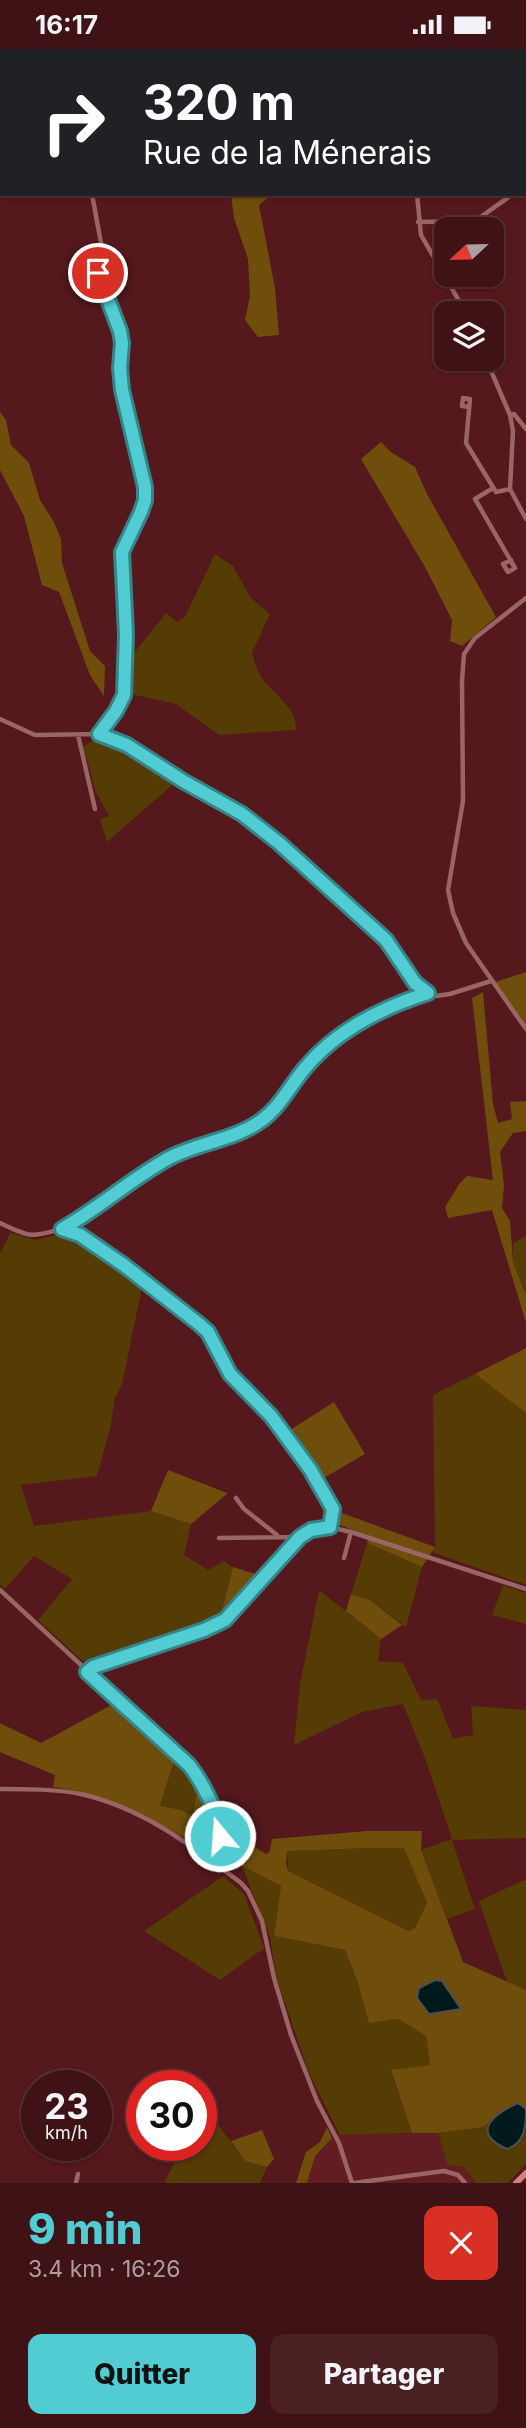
<!DOCTYPE html>
<html lang="fr">
<head>
<meta charset="utf-8">
<style>
	body { margin:0; font-family:Inter,sans-serif; background:#4a2023; color:#f1f3f6; height:100vh; display:flex; flex-direction:column; font-size:26px; white-space:nowrap }
	* { box-sizing:border-box; margin:0 }
	p { font-size:23px; color:#ad9ea1 }
	.icon { flex:none; width:38px; height:38px; fill:none; stroke:currentColor; stroke-width:2; stroke-linecap:round; stroke-linejoin:round }
	.map { position:relative; height:2134px; overflow:hidden }
	.drawer { display:flex; flex-direction:column; background:#3f1216; flex:1 }
	.drawer>* { flex:none }
	.banner { position:absolute; left:0px; top:0px; width:527px; height:147px; box-shadow:0 2px 5px #0004,0 0 0 2px #583235; background:#202124; color:#fff; overflow:hidden }
	.needle { width:46px; rotate:248deg }
	.tools { position:absolute; left:434px; top:168px; display:grid; gap:14px }
	.tools a { display:grid; place-items:center; width:70px; height:70px; border-radius:14px; background:#3f1216; box-shadow:0 2px 5px #0004,0 0 0 2px #583235; font-size:35px }
	.speed { position:absolute; left:21px; top:2021px; display:flex; gap:14px; font-size:35px; font-weight:700; text-align:center }
	.speed>* { display:grid; place-content:center; width:91px; height:91px; border-radius:50%; background:#3f1216; box-shadow:0 2px 5px #0004,0 0 0 2px #583235; line-height:1 }
	.speed small { font-size:18px; font-weight:400 }
	.speed .limit { border:10px solid #d22; background:#fff; color:#111 }
	.pin { position:absolute; display:grid; place-items:center; width:60px; height:60px; color:#fff; margin:-30px; border:4px solid #fff; border-radius:50%; box-shadow:0 2px 7px #0007 }
	.me { position:absolute; width:77px; margin:-38px; rotate:342deg; stroke-linejoin:round; filter:drop-shadow(0 0 5px #0008) }
	.turn { display:flex; align-items:center; gap:24px; height:147px; padding:0 28px; font-size:32px }
	.turn .icon { width:91px; height:91px; stroke-width:2.5 }
	.turn b { display:block; font-size:49px; line-height:60px }
	.round { display:grid; place-items:center; flex:none; width:74px; height:74px; border-radius:14px; background:#4a2023 }
	.overview { display:flex; align-items:center; justify-content:space-between; height:119px; padding:0 28px }
	h1 { font-size:42px; font-weight:800; line-height:52px; color:#51ccd2 }
	.button { display:flex; gap:14px; margin-top:auto; padding:14px 28px }
	.button a { flex:1; height:80px; border-radius:14px; background:#51ccd2; color:#111; font-size:28px; font-weight:800; line-height:80px; text-align:center }
	.button a+a { background:#4a2023; color:#f1f3f6 }
	.status { display:flex; justify-content:space-between; align-items:center; height:49px; padding:0 35px; background:#3f1216; direction:ltr }
	.status svg { height:19px; fill:currentColor }
	.map>svg:first-child { display:block }
	.built { fill:#621d23 }
	.green { fill:#553b04 }
	.forest { fill:#6f4e0b; fill-rule:evenodd }
	.water { fill:#00191b; stroke:#4b5052; stroke-width:2 }
	.lines { fill:none; stroke-linecap:round; stroke-linejoin:round }
	.street { stroke:#996565; stroke-width:4.5 }
	.secondary { stroke:#d38283; stroke-width:6 }
	.route-casing { stroke:#358588; stroke-width:18 }
	.route { stroke:#51ccd2; stroke-width:12 }
</style>
</head>
<body>
<div class="status"><b>16:17</b><svg viewBox="0 0 49 12"><path d="M0 12V9h3v3zM5 12V6h3v6zM10 12V3h3v9zM15 12V0h3v12zM26 1h20v11H26zM47 4h2v5h-2z"/></svg></div>
<div class="map">
<svg width="526" height="2134" viewBox="0 0 526 2134">
	<rect width="100%" height="100%" fill="#54181d"/>
	<path class="built" d="M438 2084 447 2115 465 2119 476 2134H307L315 2107 332 2089 340 2086Z"/>
	<path class="green" d="M215 505 233 517 250 548 270 565 252 604C254 611 256 619 260 626 271 645 297 656 296 681L219 686 176 655 130 645V605H133L166 564 177 573 185 568Z
		M96 689 124 697 177 732 107 793 100 770 109 767 96 743 83 698Z
		M10 1184 36 1191 59 1185 73 1187 143 1233 122 1336 115 1349 110 1380 97 1427 21 1436 34 1477 151 1462 191 1475 184 1506 208 1521 224 1512 233 1518 220 1569 210 1575 90 1616 85 1614 38 1571 72 1530 34 1507 5 1540 0 1535V1205Z
		M526 1187V1246L513 1213V1194Z
		M475 1325 526 1364V1536L432 1503 435 1498 433 1346Z
		M367 1494 422 1518 406 1578 370 1551 351 1545Z
		M503 1536 526 1544V1575L492 1566Z
		M319 1541 381 1590 378 1612 403 1614 421 1651 437 1650 453 1689 473 1686 471 1657 526 1661V1789L452 1791 475 1860 447 1870 421 1801 452 1790 425 1709 403 1655 362 1663 294 1696 300 1635Z
		M175 1709C196 1728 202 1739 193 1768L160 1758Z
		M372 1799H405L427 1854 415 1879 410 1882 288 1822 287 1802Z
		M242 1817 281 1837 274 1887 345 1901 358 1934 398 1970 426 1987 430 2016 391 2022 412 2084 340 2086 309 2024 276 1927 270 1888Z
		M223 1827 244 1845 264 1899 220 1931 144 1882Z
		M526 1830V1941L507 1933 479 1852Z
		M205 2058 245 2112 267 2118 260 2134H164L183 2097 201 2096V2065Z
		M490 2071 487 2080 494 2093 502 2098 525 2082 526 2075V2115L508 2134H476L465 2119 447 2115 438 2084 483 2078Z"/>
	<path class="forest" d="M231 145H273L259 156 275 239 279 286 258 288 245 271 250 247 248 210 234 169Z
		M0 363 6 371 11 396 29 414 40 451 54 473 61 490 62 514 90 602 105 617 104 647 90 626 59 543 42 536 24 467 0 421Z
		M381 393 391 403 415 418 427 445 496 568 462 597 450 592 452 571 425 518 361 410Z
		M526 923V976L495 933Z
		M483 943 493 1055 498 1074 512 1070 510 1053 526 1052V1082L513 1084 500 1103 504 1136 502 1159 510 1172 513 1213 526 1246V1274L492 1161 448 1169 445 1158 460 1134 467 1127 493 1131 472 949Z
		M526 1299V1364L475 1325Z
		M334 1353 365 1405 322 1430 287 1383Z
		M168 1421 227 1444H228L191 1475 151 1462Z
		M339 1463 435 1498 422 1518 367 1494 368 1487 335 1474Z
		M233 1518 262 1527 220 1569Z
		M351 1545 370 1551 402 1576 381 1590 346 1562Z
		M115 1654 175 1709 160 1757 181 1761 193 1768 198 1737 205 1735 200 1716C219 1753 229 1784 266 1805L270 1802 272 1790 367 1782H422L421 1801 463 1913 526 1941V2060L518 2055 498 2064 484 2078 438 2084H412L391 2021 430 2016 426 1987 398 1970 369 1974 358 1934 345 1901 274 1887 281 1837 242 1817 238 1809 222 1797 204 1800 146 1767 77 1742 53 1738 55 1726 0 1703V1674L41 1694ZM372 1799H404L427 1854 415 1879 409 1882 288 1822 286 1814 287 1802Z
		M327 2078 332 2089 315 2107 307 2134H296L306 2103 320 2093Z
		M262 2081 274 2110 267 2118 245 2112 231 2092Z"/>
	<path class="water" d="M112 221 121 222 125 225 115 250C109 244 106 233 107 225Z
		M435 1931 442 1932 461 1960 429 1965 417 1949 419 1939Z
		M518 2054 526 2060C526 2077 525 2094 507 2100 470 2084 493 2065 518 2054Z"/>
	<g class="lines">
		<path class="street" d="M349 0 350 2
			M480 0 481 2
			M188 2 189 0
			M525 20H526
			M525 136 526 135
			M92 145 101 194 98 224 120 282 122 294 120 319 122 341 145 438V451L141 463 122 503 126 585 124 646 116 662 99 685
			M417 145 421 186 466 264
			M418 173 475 172 513 145
			M486 310 510 366 513 382 510 440 526 470
			M469 358 462 357 463 349 470 350 466 394 496 443 510 440
			M511 366 514 365 526 380
			M493 439 475 450 515 519 508 523 503 515 511 511
			M526 549 475 589 464 605 462 632 463 752 448 841 453 864 466 894 526 980
			M0 670 35 686 102 685 127 696 183 732 242 765 279 794 386 891 422 941 436 947 450 945 491 932
			M78 686 95 760
			M0 1174C31 1189 30 1188 62 1180 99 1159 131 1130 168 1109 199 1093 233 1092 262 1071 281 1058 291 1036 305 1018 336 982 383 959 427 944
			M63 1181 80 1186 125 1217 208 1283 230 1326 271 1367 310 1420 333 1460 330 1478
			M236 1449 244 1460 277 1486
			M219 1489 299 1488
			M344 1509 351 1483
			M0 1541 189 1716C198 1727 220 1770 220 1784 221 1793 213 1802 209 1810
			M87 1623 93 1618 204 1581 225 1571 300 1488 311 1481 330 1478 351 1483 526 1540
			M0 1740C27 1740 55 1740 81 1745 143 1759 192 1797 241 1834L248 1842 262 1872 274 1929 291 1986 317 2052 339 2094 352 2134
			M76 2134 78 2125
			M354 2134 444 2122 458 2126 465 2134"/>
		<path class="secondary" d="M516 2134 526 2124"/>
	</g>
	<g class="lines">
		<defs>
			<path id="route" d="M98 224 120 282 122 294 120 319 122 341 145 438V451L141 463 122 503 126 585 124 646 116 662 99 685 127 696 183 732 242 765 279 794 386 891 415 934 428 944C384 958 337 981 306 1018 291 1035 281 1057 262 1071 233 1092 199 1093 169 1109 131 1130 99 1159 62 1180L80 1186 125 1217 199 1275 208 1283 230 1325 271 1367 310 1420 333 1460 330 1478 311 1481 300 1488 225 1571 204 1581 93 1618 87 1623 189 1716C201 1731 221 1768 220 1787"/>
		</defs>
		<use href="#route" class="route-casing"/>
		<use href="#route" class="route"/>
	</g>
</svg>
<div class="tools">
<a><svg class="needle" viewBox="-14 -14 28 28"><path d="M0-13l5 13h-10z" fill="#e53935"/><path d="M0 13l5-13h-10z" fill="#ad9ea1"/></svg></a>
<a><svg class="icon" aria-label="layers" viewBox="0 0 24 24"><path d="M12 4l9 5-9 5-9-5zM3 14l9 5 9-5"/></svg></a>
</div>
<div class="speed"><div>23<small>km/h</small></div><div class="limit">30</div></div>
<div class="pin" style="left:98px;top:224px;background:#d93025"><svg class="icon" aria-label="arrive" viewBox="0 0 24 24"><path d="M6 21V4h12l-3 4 3 4H6"/></svg></div>
<svg class="me" style="left:220px;top:1787px" viewBox="-20 -20 40 40"><circle r="17" fill="#51ccd2" stroke="#fff" stroke-width="3"/><path d="M0-11L8 9 0 5-8 9z" fill="#fff"/></svg>
<div class="banner">
<div class="turn"><svg class="icon" aria-label="right" viewBox="0 0 24 24"><path d="M7 20v-9h11M14 6l5 5-5 5"/></svg><div><b>320 m</b>Rue de la Ménerais</div></div>
</div>
</div>
<section class="drawer">
<div class="overview"><div><h1>9 min</h1><p>3.4 km · 16:26</p></div><a class="round" style="background:#d93025;color:#fff"><svg class="icon" aria-label="close" viewBox="0 0 24 24"><path d="M6 6l12 12M18 6L6 18"/></svg></a></div>
<div class="button"><a>Quitter</a><a>Partager</a></div>
</section>
</body>
</html>
